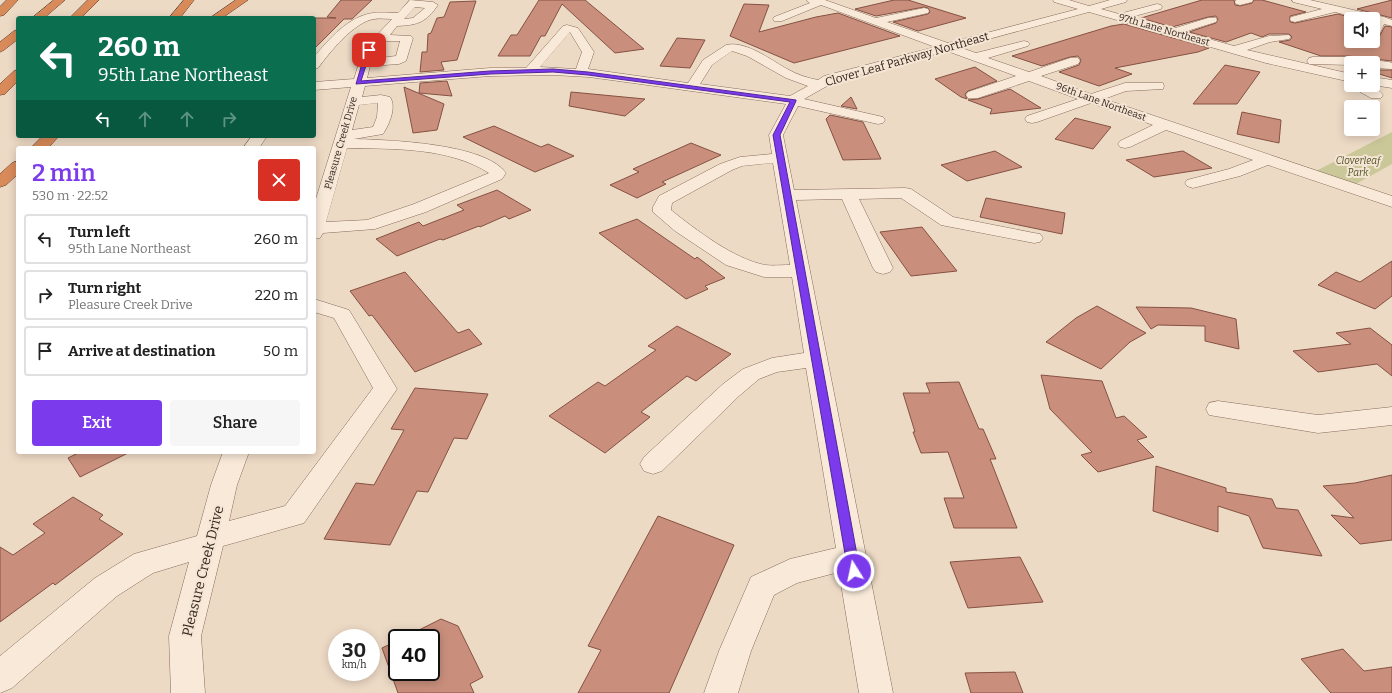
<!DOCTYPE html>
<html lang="en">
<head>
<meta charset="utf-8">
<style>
	body { margin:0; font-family:Bitter,serif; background:#f6f6f6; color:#222; height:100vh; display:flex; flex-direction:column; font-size:15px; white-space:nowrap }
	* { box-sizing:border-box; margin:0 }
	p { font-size:13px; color:#767676 }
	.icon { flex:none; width:22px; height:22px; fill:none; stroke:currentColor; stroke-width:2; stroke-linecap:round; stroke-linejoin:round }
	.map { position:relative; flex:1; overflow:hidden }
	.details { position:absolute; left:16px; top:146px; width:300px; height:308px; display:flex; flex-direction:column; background:#fff; border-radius:4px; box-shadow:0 2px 10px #0003 }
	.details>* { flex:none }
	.hud { position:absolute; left:16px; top:16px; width:300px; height:122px; border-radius:4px; box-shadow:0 2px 10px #0003; background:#0b6e4f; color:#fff; overflow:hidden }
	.tools { position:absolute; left:1344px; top:12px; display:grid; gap:8px }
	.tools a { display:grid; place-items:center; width:36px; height:36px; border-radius:4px; background:#fff; box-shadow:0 2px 10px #0003; font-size:20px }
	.speed { position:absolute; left:328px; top:629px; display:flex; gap:8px; font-size:20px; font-weight:700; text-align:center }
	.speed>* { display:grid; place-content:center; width:52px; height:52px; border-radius:50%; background:#fff; box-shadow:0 2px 10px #0003; line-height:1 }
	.speed small { font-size:10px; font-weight:400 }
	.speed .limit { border:2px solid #111; border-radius:6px; background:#fff; color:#111 }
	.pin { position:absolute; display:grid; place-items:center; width:34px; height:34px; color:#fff; margin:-17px; border-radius:8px; box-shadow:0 2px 6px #0006 }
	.me { position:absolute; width:44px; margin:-22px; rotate:350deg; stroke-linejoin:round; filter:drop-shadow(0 0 3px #0008) }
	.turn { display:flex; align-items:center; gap:14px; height:84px; padding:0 16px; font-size:18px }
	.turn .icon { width:52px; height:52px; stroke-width:2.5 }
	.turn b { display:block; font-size:28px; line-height:34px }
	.lanes { display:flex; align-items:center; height:38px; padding:0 16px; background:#0003; justify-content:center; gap:20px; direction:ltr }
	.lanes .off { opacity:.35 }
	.round { display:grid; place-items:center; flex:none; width:42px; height:42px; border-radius:4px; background:#f6f6f6 }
	.overview { display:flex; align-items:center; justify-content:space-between; height:68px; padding:0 16px }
	h1 { font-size:24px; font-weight:600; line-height:30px; color:#7c3aed }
	.primary-button { display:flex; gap:8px; margin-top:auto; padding:8px 16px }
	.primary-button a { flex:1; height:46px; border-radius:4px; background:#7c3aed; color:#fff; font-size:16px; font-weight:600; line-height:46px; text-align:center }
	.primary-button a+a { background:#f6f6f6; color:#222 }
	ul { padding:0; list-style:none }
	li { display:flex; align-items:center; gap:12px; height:50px; margin:0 8px 6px; padding:0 8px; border:2px solid #e0e0e0; border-radius:4px }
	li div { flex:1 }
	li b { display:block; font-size:15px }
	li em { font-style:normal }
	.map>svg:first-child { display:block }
	.green { fill:#cac799 }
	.building { fill:#c98f7c; stroke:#855142 }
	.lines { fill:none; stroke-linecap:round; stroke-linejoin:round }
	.minor-casing { stroke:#876b5c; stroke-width:1 }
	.highway-casing { stroke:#553a30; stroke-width:1 }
	.minor { fill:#f8e9d8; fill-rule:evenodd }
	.highway { fill:#d98a59; fill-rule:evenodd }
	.route { fill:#7c3aed; stroke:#51269a }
	.labels { text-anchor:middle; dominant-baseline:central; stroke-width:4; stroke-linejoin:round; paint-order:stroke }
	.far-street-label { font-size:10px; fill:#38271f; stroke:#f4e5d4 }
	.far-park-label { font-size:10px; font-style:italic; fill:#505326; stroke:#f4e5d4 }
	.street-label { font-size:12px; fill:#38271f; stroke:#f4e5d4 }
	.near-street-label { font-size:14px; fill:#38271f; stroke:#f4e5d4 }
</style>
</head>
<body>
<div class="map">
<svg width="1392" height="693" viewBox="0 0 1392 693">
	<rect width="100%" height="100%" fill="#eddac5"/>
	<path class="green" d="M1392 132V164L1356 184 1316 171Z"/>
	<path class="building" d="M341 0H372L352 19H344L314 49V18H336L327 17Z
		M539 0H585L644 49 615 53 562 4 545 36H541L530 56H498L511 35H517Z
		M894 0H908L966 18 918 31 893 22 928 14 930 12 928 8 924 7 876 16 855 9Z
		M1202 0H1234L1235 5 1240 6 1252 3 1254 0H1262L1306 12 1290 16V22L1295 23 1338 14 1356 19H1351V41H1377L1385 26 1392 27V61L1348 56H1321L1279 42 1290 40 1292 37 1289 34H1269L1262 37 1251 33 1226 42 1189 32 1216 23 1218 19 1216 16 1208 17 1172 27 1141 18Z
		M1392 0V18L1357 9Z
		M476 1 457 60 441 62 444 70 420 72 422 52H427L428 34 431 33 437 18 444 17 450 2Z
		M744 4 769 5 759 32 816 17 838 13 900 36 794 63 730 36Z
		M1124 24 1209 48 1198 52 1115 68 1132 74 1099 86 1059 72 1079 65 1081 60 1078 56 1070 57 1042 66 1012 56 1111 26Z
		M677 38 705 40 690 68 660 66Z
		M1225 65 1260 72 1237 104H1193Z
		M975 67 997 81 968 91 965 94 967 99 961 97 935 79Z
		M1373 70H1392V78L1373 72Z
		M447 81 452 96 419 93 420 83Z
		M404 87 444 104 437 130 413 133Z
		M1010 89 1041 108 990 114 992 109 968 100 978 99Z
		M571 92 645 99 625 116 569 106Z
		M851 97 857 109 841 106Z
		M1242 112 1281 120 1279 143 1237 134Z
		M830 115 863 122 881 159 843 160 826 119Z
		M1075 118 1111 127 1093 149 1055 139Z
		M494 126 541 147 548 144 574 156 535 172 463 137Z
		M691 143 721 155 662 182 666 184 637 198 610 185 639 172 633 169Z
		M995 151 1022 167 967 181 941 165Z
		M1183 151 1212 168 1154 177 1126 160Z
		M497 190 531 210 509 219 505 216 480 227 479 226 443 240 440 239 397 256 376 239 419 222 423 226 464 210 457 205Z
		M986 198 1065 213 1062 234 980 217Z
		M637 219 695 259 697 257 725 278 705 286 708 289 686 299 599 233Z
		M922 227 957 271 911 276 880 232Z
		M1392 261V296L1375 309 1318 285 1336 272 1360 282Z
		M405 272 458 333 469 329 482 344 415 372 372 315 369 316 350 291Z
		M1097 306 1146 333 1130 342 1101 369 1046 342 1076 318Z
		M1136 307 1191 308 1236 319 1239 349 1205 341V326L1158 325 1151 329Z
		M677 326 731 354 696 381 687 376 641 412 650 417 605 453 549 416 598 382 605 386 656 350 648 346Z
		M1370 328 1392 345V376L1377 364 1318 372 1293 351 1351 344 1336 333Z
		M1041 375 1102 381 1116 418 1124 416 1147 437 1137 440 1154 457 1098 472 1081 455 1092 452 1050 409Z
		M959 382 979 429H983L996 459H990L1017 528H954L944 498H964L948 452 921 453 913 432H915L903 393H930L926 383Z
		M415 388 488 394 467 439 454 438 428 492 417 491 390 545 324 539 356 483 374 485 404 430 391 429Z
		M80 452H130L80 477 68 458Z
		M1156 466 1226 488V492L1272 499 1276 508 1298 510 1322 556 1263 548 1249 516 1218 506V532L1153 511Z
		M1392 475V540L1360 544 1331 515 1354 518 1323 486 1355 483Z
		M73 497 103 515 99 519 123 534 55 585 53 583 0 622V547L13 555 45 533 33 524Z
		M658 516 734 545 669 693H578L601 650 588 646Z
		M1020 557 1043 602 968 608 950 562Z
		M441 619 458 626 483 677 470 684 474 693H398L382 648 397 641V672H431V638H403Z
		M1343 649 1364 671 1392 667V693H1331L1301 659Z
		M1015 672 1023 693H971L965 673Z"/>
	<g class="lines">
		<defs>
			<path id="minor" d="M410 0 433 2 438 5C426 22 419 25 397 26L390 35 411 36 413 38 406 61 399 64 370 66 367 78 490 68H526L563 26 567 25 578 28 594 52 588 69 688 83 703 60 726 45C746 40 772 61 789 70 798 75 808 78 818 80L824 76 935 47 821 5 782 21H774L773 19 774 17 810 3 806 0H825L876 18 924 8 928 9 929 11 928 13 887 22 948 43 1078 9 1054 2 1053 0H1069L1089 6 1110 0H1127L1126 2 1101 9 1119 14 1157 4 1161 5 1162 7 1161 9 1131 17 1172 29 1208 18H1216L1217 20 1216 22 1184 32 1234 46 1269 36 1289 35 1291 37 1289 39 1270 42 1247 50 1351 74V82L1266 63 1089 12 959 47 976 53 1024 41 1028 42 1030 44 1028 46 988 58 1029 72 1070 58H1078L1080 61 1078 64 1041 76 1091 94 1125 83H1163L1164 86 1163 89 1126 91 1104 99 1392 196V207L1268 165 1240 176 1193 188 1187 186 1185 183 1187 180 1229 169 1253 160 1166 130 1130 147 1125 148 1120 147 1118 144 1120 141 1153 125 1091 103 1037 122 1032 123 1027 122 1025 119 1027 116 1078 99 1029 81 978 98H968L966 95 968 92 1016 76 947 51 834 82 804 99 883 117 885 120 883 123 878 124 798 106 783 135 794 190 905 188 911 189 953 217 1034 233 1040 234 1043 238 1040 242 1034 243 941 225 901 198 859 199 893 268 890 272 883 274 876 272 873 268 842 199 796 200 893 693H859L839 572 797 583 774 595 751 651 738 693H704L719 651 751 577 790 559 836 548 806 368 777 372 759 379 739 396 662 471 653 474 644 471 640 464 644 457 723 384 743 369 772 358 804 353 792 277H764L726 265 675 231 653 212V207L659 196 720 164 740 157 772 154 769 135 786 104 589 77 553 75 490 76 365 86 362 97 381 95 390 97C397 107 389 125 383 134L354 139C388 140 485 143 506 173L502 179 426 212 375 229 323 233 320 238 314 239V205L351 87 314 90V82L354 79 363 50 392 19C386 19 380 18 374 19 354 22 330 52 318 68L314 69V57C329 39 349 16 373 13 381 12 390 13 398 13ZM415 7 425 8 413 18 404 19ZM570 32 582 52 576 69 540 67ZM383 41H400L396 56 372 59 375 51ZM732 51 747 56 786 78 808 86 790 96 700 84 712 65ZM378 103 377 117 373 127 352 130 359 105ZM347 148C394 149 448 147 489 173L414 204 367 220 326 222ZM773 163 790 265C782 265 772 266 765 265 734 259 696 230 671 210L672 203 732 170 742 166Z
				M1236 0H1253L1252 2 1240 5 1236 4 1235 2Z
				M1292 0H1310L1384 17 1392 20V26L1384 24 1377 40 1371 41H1373V19H1362L1335 12 1295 22 1291 21 1290 19 1291 17 1322 9 1293 2Z
				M1313 57H1348L1389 62 1392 63V69L1373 68V63H1351V65L1309 64 1307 61 1309 58Z
				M1373 77 1392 80V88L1373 85Z
				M1352 85C1363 85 1376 85 1383 95L1381 98H1371L1353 88Z
				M252 136H267L259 148H243Z
				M314 299 349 310 397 389 304 523 223 546 201 636 205 693H171L169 636 189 562 153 573 117 596 12 688 0 693V656L95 578 134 554 197 536 211 485 223 452H249L237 485 229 521 285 506 373 388 334 318 314 312Z
				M1218 401 1318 415 1392 407V425L1318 433 1209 415 1206 409 1209 403Z"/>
			<path id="highway" d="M7 0H18L4 15 0 16V7Z
				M54 0H65L44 18H32Z
				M88 0H99L81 18H70Z
				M184 0H194L180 18H169Z
				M236 0H248L222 18H210Z
				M18 30V39L4 50 0 52V42L14 31Z
				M18 70V81L5 94 0 95V84L14 71Z
				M43 136H59L48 148H31Z
				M18 161V174L6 185 0 187V174L12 163Z"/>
		</defs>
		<use href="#minor" class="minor-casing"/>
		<use href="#highway" class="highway-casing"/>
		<use href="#minor" class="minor"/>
		<use href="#highway" class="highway"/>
	</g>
	<path class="route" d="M369 49 371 50 361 81 490 71 553 69 588 72 796 100V101L780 135 860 571 859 575 854 576 850 575 848 571 773 135 790 102 588 75 553 72 490 74 356 84 366 50Z"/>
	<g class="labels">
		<g class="far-street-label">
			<text transform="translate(1164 30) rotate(16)">97th Lane Northeast</text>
			<text transform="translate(1101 102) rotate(20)">96th Lane Northeast</text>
			<text transform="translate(341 143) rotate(-74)">Pleasure Creek Drive</text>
		</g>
		<g class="far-park-label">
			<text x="1358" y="161">Cloverleaf<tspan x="1358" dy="12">Park</tspan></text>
		</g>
		<g class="street-label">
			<text transform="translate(907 59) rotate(-16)">Clover Leaf Parkway Northeast</text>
		</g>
		<g class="near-street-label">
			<text transform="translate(203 571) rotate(-76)">Pleasure Creek Drive</text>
		</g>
	</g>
</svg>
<div class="tools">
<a><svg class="icon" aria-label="sound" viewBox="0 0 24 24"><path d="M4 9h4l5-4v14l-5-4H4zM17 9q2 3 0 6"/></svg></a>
<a>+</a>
<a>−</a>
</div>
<div class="speed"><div>30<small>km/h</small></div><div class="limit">40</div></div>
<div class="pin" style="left:369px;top:50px;background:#d93025"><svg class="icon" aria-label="arrive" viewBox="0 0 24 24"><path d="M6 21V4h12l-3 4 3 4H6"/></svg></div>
<svg class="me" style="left:854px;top:571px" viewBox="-20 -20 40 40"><circle r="17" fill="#7c3aed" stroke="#fff" stroke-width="3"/><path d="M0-11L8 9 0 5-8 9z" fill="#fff"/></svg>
<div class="hud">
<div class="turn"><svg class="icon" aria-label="left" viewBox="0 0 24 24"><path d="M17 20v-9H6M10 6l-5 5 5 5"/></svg><div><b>260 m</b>95th Lane Northeast</div></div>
<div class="lanes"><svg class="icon" aria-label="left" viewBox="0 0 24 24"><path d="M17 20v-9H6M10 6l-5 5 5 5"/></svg><svg class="icon off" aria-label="ahead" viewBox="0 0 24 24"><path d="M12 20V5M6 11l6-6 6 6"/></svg><svg class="icon off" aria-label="ahead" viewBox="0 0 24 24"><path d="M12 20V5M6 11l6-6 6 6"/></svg><svg class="icon off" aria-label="right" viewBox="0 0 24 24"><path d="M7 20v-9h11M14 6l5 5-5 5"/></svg></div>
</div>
<section class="details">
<div class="overview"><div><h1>2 min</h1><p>530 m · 22:52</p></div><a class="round" style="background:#d93025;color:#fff"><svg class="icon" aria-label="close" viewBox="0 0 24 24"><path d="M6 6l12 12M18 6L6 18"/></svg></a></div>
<ul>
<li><svg class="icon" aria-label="left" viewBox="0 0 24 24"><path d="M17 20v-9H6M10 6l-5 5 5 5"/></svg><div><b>Turn left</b><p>95th Lane Northeast</p></div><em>260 m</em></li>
<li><svg class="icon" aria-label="right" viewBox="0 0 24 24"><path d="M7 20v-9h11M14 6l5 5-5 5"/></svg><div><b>Turn right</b><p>Pleasure Creek Drive</p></div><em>220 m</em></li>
<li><svg class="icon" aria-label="arrive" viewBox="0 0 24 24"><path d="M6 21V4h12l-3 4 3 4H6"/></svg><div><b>Arrive at destination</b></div><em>50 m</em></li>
</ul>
<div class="primary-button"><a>Exit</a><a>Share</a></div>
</section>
</div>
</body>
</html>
